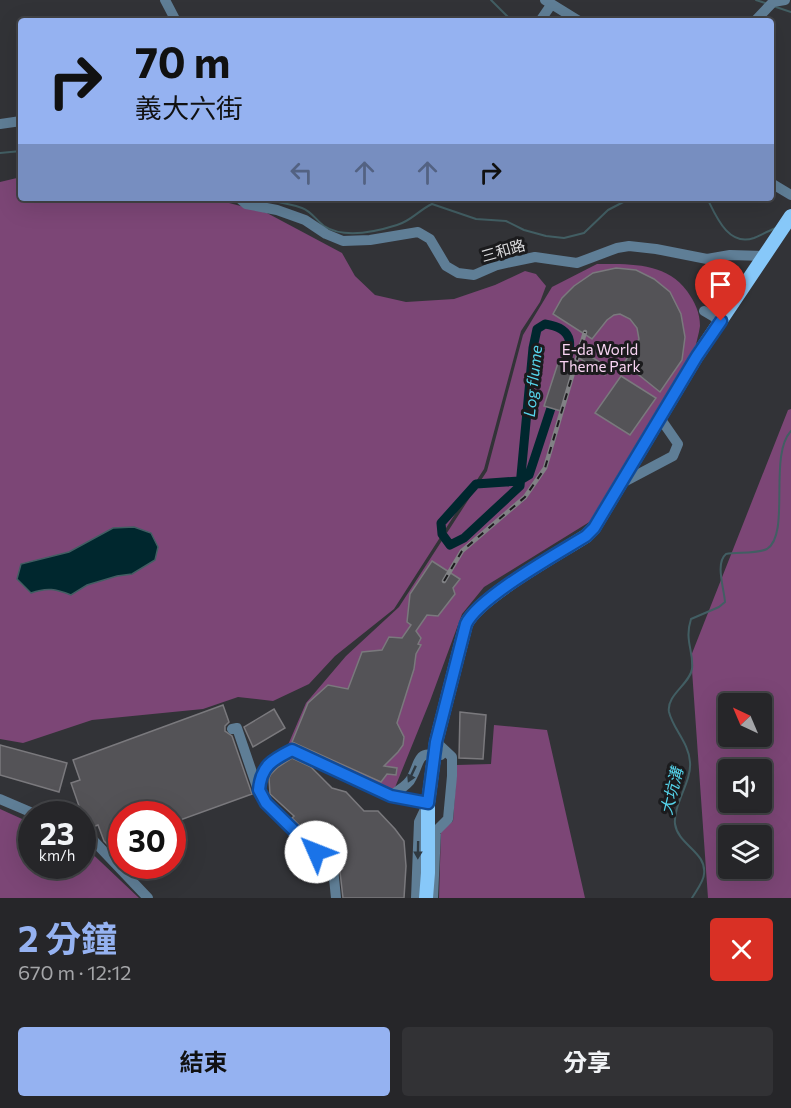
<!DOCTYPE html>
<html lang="zh-TW">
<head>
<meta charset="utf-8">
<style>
	body { margin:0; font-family:Commissioner,"Noto Sans TC",sans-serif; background:#323235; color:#f1f3f6; height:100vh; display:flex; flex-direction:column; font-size:22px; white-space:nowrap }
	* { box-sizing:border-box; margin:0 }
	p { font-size:20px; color:#a4a5a8 }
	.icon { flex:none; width:33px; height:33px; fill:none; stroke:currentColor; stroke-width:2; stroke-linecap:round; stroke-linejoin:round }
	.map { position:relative; height:898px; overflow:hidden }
	.panel { display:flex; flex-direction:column; background:#262629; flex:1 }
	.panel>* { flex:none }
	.hud { position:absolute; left:18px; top:18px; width:756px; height:183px; border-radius:6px; box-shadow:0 6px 24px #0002,0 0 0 2px #424346; background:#95b2f1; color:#111; overflow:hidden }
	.needle { width:39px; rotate:316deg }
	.fabs { position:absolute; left:718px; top:693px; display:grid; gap:12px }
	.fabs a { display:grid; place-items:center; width:54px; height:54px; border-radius:6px; background:#262629; box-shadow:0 6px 24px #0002,0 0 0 2px #424346; font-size:30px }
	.speed { position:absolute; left:18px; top:801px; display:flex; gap:12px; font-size:30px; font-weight:700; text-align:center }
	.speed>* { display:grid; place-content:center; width:78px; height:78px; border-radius:50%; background:#262629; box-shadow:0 6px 24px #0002,0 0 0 2px #424346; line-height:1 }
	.speed small { font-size:15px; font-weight:400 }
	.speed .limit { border:9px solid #d22; background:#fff; color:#111 }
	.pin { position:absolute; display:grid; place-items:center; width:51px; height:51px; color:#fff; margin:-62px -26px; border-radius:50% 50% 50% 0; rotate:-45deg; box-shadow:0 0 6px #0007 }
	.pin .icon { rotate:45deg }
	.me { position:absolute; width:66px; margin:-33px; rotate:314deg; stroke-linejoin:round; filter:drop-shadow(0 0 4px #0008) }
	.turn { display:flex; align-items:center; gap:21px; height:126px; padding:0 18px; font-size:27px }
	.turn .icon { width:78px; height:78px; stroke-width:2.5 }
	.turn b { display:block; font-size:42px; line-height:51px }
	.lanes { display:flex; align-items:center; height:57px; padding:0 18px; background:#0003; justify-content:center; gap:30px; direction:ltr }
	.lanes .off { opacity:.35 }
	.round { display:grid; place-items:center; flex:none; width:63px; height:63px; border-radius:6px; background:#323235 }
	.headline { display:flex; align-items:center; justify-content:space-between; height:102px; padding:0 18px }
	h1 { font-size:36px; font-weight:700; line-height:45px; color:#95b2f1 }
	.action { display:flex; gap:12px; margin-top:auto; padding:12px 18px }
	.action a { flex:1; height:69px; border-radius:6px; background:#95b2f1; color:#111; font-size:24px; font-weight:700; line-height:69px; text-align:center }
	.action a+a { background:#323235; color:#f1f3f6 }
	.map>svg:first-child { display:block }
	.green { fill:#7c4676; fill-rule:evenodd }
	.water { fill:#00272e; stroke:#425e63; stroke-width:1.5 }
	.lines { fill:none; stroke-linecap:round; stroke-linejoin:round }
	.stream { stroke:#425e63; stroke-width:2 }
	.canal { stroke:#00272e; stroke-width:9 }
	.building { fill:#545357; stroke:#7a797d; stroke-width:1.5 }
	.minor { stroke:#5f7e96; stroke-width:10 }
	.major { stroke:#87c8f9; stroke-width:14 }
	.rail-casing { stroke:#818285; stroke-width:4.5 }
	.rail { stroke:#1b1b1d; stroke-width:2; stroke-dasharray:7; stroke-linecap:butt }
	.oneway { fill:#2f3941 }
	.route-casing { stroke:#114b97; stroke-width:15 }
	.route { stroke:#1a73e8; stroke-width:10 }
	.labels { text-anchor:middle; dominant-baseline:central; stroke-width:6; stroke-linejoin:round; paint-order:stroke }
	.street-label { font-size:15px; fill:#dddddf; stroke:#1b1b1d }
	.park-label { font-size:15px; fill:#f9d4f3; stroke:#1b1b1d }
	.water-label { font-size:16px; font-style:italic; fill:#55d4eb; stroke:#1b1b1d }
</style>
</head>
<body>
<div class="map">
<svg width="791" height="898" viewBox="0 0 791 898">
	<rect width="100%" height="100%" fill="#323337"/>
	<path class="green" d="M21 177V198H210L267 213 342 253 355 276 375 295 406 302 454 299 495 285 525 271 536 274 546 286 540 302 521 331 484 469 394 609 335 656 309 684 273 701 238 697 203 709 92 720 23 743 0 739V182Z
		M597 264C629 264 666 262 687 291 695 302 700 313 700 326 699 334 696 342 695 350L591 521 484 587 462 614 430 701 394 790 288 745 306 703 346 656 399 607 487 471 523 335 552 287Z
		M791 409V898H708L691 656 788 410ZM729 704H762V736H729ZM729 770H762V802H729ZM729 836H762V868H729Z
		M494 725 547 730 585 898H439L441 831 453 821 457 765 491 764Z
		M0 809 31 823 32 866H82L83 845 139 898H0Z"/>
	<path class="water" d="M134 527 151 533 158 547 155 560 132 574 117 576 87 585 71 595C56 589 47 587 31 593L17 579 21 564 69 552 113 528Z"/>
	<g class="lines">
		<path class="stream" d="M491 0 508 17 516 21
			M756 0 765 3
			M773 6 791 12
			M0 153 21 151
			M256 198C271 201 288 203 302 208 311 211 317 221 324 226 344 239 375 232 397 225 411 221 419 210 432 204L476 219 506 221 524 230 546 236 564 238 584 233 608 210 631 198
			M707 198C716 216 728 247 754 238 761 235 768 231 776 228
			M692 898C696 891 704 881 704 874 707 852 678 845 675 824 673 805 692 781 690 762 689 743 673 729 669 712 666 695 690 684 692 669 694 651 684 641 691 619L719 607 725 602C724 588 715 563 726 554 738 552 756 554 767 549 791 534 768 455 791 431"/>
		<path class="canal" d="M519 481 476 484 441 523 442 534 450 545 464 538 520 486 533 348 537 329 545 324C578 329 571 348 563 372
			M519 481 529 475 554 399"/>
	</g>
	<path class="building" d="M616 268 636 270 654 279 670 292 681 314 685 337 682 360 660 392 624 363 639 339 637 328 630 319 620 314 614 315 607 320 592 339 553 314 562 298 574 286 593 273Z
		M584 352 609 368 605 375 579 358Z
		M564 360 577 365 561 411 544 406 558 363Z
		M621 376 656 398 630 435 595 413Z
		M432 561 460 579 453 588 455 594 438 616 427 615 416 631 421 638 418 644 421 645 416 654 414 669 397 723 404 737 403 745 398 752 384 766 397 768 396 775 387 774 381 782 292 742 308 703 328 685 348 689 362 652 382 650 389 637 402 638 411 625 407 622 410 594Z
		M223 705 229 722 225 726V731L232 736 252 794 172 823V814H122V842L109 846 104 841 98 825 87 829 71 783 80 780 73 760Z
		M274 709 285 728 253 747 244 727Z
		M460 712 486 715 483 759 459 758Z
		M0 745 67 763 59 792 0 775Z
		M292 758 311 767 332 788 346 792 364 811H378L395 829 404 841 406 866 404 898H343L339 863 292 818 294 816 270 794 269 778 271 774 278 767Z"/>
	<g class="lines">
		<path class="minor" d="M165 0 176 21
			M545 0 579 21
			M482 21H488
			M540 21 551 5
			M755 21 773 2 785 0
			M0 124 21 121
			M771 183 791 195
			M239 198 246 204 277 210 305 220 326 234 343 241 370 240 418 232 430 239 446 266 458 273 474 275 497 265 535 257 577 263 617 248 629 246 656 249 707 259 730 255 765 256
			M704 311 721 321
			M620 484 673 456 678 444 660 418
			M232 729 237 728 258 790
			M391 796C398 790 409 785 412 777 421 760 416 751 441 755
			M0 799 35 814
			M82 835 92 839 148 898
			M336 898 333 868 266 803 259 790C261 766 272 760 292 750L391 796 428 803 419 822 416 898
			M433 898 436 831 448 819 452 776V757L436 742"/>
		<path class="major" d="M426 898 428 873V803L436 742 466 624C479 597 558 554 586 536L594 528 697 356 791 216"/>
		<defs>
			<path id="rail" d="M444 581 462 551 525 497 545 468 585 332"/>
		</defs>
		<use href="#rail" class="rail-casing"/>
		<use href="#rail" class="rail"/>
	</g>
	<defs><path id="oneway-solid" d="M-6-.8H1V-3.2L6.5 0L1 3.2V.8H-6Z" transform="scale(1.5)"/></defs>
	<g class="oneway">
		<use href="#oneway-solid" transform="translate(412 774) rotate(115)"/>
		<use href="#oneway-solid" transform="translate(418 850) rotate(91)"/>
	</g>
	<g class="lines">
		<defs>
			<path id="route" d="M316 852 266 803 259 790C261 766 272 760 292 750L391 796 428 803 436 742 466 624C479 597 557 554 586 536L594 528 697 356 721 321"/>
		</defs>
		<use href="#route" class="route-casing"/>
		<use href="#route" class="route"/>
	</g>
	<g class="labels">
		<g class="street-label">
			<text transform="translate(503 250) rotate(-16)">三和路</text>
		</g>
		<g class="park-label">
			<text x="600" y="349">E-da World<tspan x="600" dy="17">Theme Park</tspan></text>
		</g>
		<g class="water-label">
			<text transform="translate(532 381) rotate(-84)">Log flume</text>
			<text transform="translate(671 791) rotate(-76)">大坑溝</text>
		</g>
	</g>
</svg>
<div class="fabs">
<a><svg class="needle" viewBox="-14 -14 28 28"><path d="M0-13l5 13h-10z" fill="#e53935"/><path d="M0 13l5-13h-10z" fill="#a4a5a8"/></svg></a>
<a><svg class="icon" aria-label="sound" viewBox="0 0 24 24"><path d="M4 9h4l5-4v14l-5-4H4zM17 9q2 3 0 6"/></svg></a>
<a><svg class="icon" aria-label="layers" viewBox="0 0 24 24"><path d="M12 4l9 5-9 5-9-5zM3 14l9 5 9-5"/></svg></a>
</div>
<div class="speed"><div>23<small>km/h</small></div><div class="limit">30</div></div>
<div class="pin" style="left:721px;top:321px;background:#d93025"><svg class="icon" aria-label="arrive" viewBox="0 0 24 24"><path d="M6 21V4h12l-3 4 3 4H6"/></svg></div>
<svg class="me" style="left:316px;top:852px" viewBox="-20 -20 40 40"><circle r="19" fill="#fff"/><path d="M0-13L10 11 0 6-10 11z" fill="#1a73e8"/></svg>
<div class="hud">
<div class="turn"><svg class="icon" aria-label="right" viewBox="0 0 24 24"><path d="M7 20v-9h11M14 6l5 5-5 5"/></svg><div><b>70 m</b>義大六街</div></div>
<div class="lanes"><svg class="icon off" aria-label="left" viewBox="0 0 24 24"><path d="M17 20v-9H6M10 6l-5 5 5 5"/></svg><svg class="icon off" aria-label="ahead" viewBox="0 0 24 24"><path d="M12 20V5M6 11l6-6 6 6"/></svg><svg class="icon off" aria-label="ahead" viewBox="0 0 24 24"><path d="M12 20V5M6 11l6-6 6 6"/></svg><svg class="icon" aria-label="right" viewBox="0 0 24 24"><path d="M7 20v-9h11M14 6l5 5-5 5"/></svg></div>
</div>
</div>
<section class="panel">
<div class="headline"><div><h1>2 分鐘</h1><p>670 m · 12:12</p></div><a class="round" style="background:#d93025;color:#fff"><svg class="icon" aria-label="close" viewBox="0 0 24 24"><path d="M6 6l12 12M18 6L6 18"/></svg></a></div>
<div class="action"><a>結束</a><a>分享</a></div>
</section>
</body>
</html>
